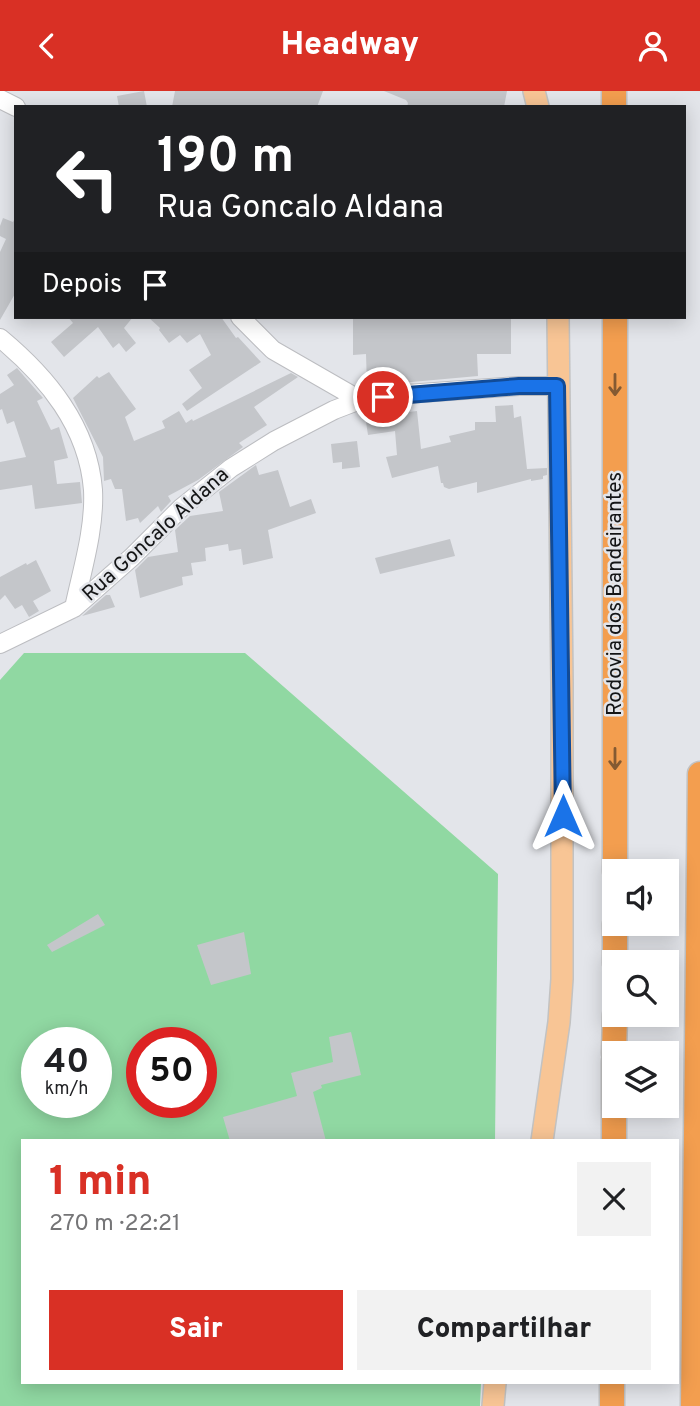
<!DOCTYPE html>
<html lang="pt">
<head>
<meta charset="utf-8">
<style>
	body { margin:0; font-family:Overpass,sans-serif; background:#f2f2f2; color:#202124; height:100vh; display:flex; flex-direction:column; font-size:26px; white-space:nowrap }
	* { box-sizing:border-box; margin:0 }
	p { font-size:23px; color:#757577 }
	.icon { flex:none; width:38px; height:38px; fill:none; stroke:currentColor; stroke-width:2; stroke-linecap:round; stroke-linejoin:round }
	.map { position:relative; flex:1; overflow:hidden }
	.panel { position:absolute; left:21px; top:1048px; width:658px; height:245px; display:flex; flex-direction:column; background:#fff; border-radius:0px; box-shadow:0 4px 18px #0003 }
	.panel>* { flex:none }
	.top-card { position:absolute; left:14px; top:14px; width:672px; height:214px; border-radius:0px; box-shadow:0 4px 18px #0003; background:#202124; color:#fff; overflow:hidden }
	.tools { position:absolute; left:602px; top:768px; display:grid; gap:14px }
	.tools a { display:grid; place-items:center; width:77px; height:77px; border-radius:0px; background:#fff; box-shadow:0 4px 18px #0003; font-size:35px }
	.speed { position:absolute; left:21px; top:936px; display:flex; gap:14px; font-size:35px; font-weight:700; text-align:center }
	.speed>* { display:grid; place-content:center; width:91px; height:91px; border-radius:50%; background:#fff; box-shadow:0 4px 18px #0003; line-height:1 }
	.speed small { font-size:18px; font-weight:400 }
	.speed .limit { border:10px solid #d22; background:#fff; color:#111 }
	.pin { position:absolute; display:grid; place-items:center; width:60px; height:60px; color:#fff; margin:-30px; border:4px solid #fff; border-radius:50%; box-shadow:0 2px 7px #0007 }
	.me { position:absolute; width:77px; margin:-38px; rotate:0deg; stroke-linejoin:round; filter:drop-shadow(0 0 5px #0008) }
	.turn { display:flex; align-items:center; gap:24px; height:147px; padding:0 28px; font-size:32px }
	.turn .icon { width:91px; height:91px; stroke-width:2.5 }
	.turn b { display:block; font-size:49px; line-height:60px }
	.then { display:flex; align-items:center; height:66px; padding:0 28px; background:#0003; gap:14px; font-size:26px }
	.round { display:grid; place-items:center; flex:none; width:74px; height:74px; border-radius:0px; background:#f2f2f2 }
	.summary { display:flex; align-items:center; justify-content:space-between; height:119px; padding:0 28px }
	h1 { font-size:42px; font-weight:800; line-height:52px; color:#d93025 }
	.button { display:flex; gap:14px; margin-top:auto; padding:14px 28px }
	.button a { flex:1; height:80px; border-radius:0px; background:#d93025; color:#fff; font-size:28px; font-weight:800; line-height:80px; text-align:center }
	.button a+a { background:#f2f2f2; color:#202124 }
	header { display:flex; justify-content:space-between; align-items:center; height:91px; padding:0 28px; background:#d93025; color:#fff; font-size:32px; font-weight:800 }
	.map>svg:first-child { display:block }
	.green { fill:#90d8a2; fill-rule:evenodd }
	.building { fill:#c4c6ca }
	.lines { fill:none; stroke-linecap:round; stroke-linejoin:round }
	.minor-casing { stroke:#bcbdc1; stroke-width:20 }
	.major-casing { stroke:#c2c2c2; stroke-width:24 }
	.highway-casing { stroke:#c2c2c2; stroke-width:27 }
	.minor { stroke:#fff; stroke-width:18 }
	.major { stroke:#f8c595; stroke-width:21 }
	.highway { stroke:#f39e4f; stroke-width:24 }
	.oneway { stroke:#845a32 }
	.route-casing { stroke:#114b97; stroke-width:18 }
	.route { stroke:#1a73e8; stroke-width:12 }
	.labels { text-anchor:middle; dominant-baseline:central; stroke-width:5; stroke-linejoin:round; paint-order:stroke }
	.street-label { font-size:21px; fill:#141516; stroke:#e3e5ea }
</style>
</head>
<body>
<header><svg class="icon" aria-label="back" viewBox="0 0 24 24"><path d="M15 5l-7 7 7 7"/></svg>Headway<svg class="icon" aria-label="person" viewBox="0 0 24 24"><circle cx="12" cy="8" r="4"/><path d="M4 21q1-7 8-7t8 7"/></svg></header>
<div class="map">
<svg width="700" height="1315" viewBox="0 0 700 1315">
	<rect width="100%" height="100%" fill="#e3e5ea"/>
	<path class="green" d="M24 562H245L498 783 495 1050H23V1292H481L480 1315H0V589ZM37 952H96V1012H37ZM142 952H201V1012H142Z"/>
	<path class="building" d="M144 0 147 16H119L117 5Z
		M175 0H323L317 16H172Z
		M384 0H507L504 16H407L408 12 406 9Z
		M16 125V201L0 229V161L6 148 0 145V135L3 127 13 131Z
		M68 226H133L124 237 136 252 126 261 119 252 113 257 98 236 64 266 51 251 73 232Z
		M148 226H221L236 247 238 246 261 271 187 320 182 313 202 297 189 279 211 264 200 243 187 252 180 244 169 252 159 239 160 237Z
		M353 226H511V263H477L478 285 367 295 366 263 353 264Z
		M17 277 43 307 37 310 51 339 59 336 68 367 54 370 57 393 80 391 82 412 35 418 32 394 0 399V371L26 366 14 330 7 333 2 318 0 319V303L14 294 7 284Z
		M109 281 136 318 125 326 134 350 165 337 162 330 179 320 186 332 192 328 193 330 291 282 298 286 254 316 267 334 239 352 243 356 198 389 168 405 171 410 161 421 158 415 140 432 138 427 126 430 122 398H115L111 388 104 390 103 366 73 307 97 285 99 287Z
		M513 314 514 327 521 325 527 378 547 377V384L543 385V388L531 390V388L477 402V391L449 398 444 396 443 392H441L438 375 392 387 386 366 397 364 395 340 368 344 366 331 376 329 375 325 417 320 421 358 451 351 449 345 475 339V331H496L495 315Z
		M357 350 360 376 342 378V371L333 372 331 353Z
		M256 374 259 384 278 379 290 416 311 408 316 422 268 439 273 467 243 474 241 458 229 460 228 453 205 457 206 470 191 472 193 484 182 486 183 494 140 507 135 479 148 466 178 461 175 439 190 425 223 420 219 401Z
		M450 448 455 465 380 483 375 467Z
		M36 469 51 500 33 510 39 520 29 526 22 514 15 518 5 504 0 509V486L26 472 27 474Z
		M106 504H110L115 516 82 525Z
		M98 823 105 834 52 861 47 854Z
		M244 841 251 883 211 894 197 854Z
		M351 941 361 984 321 994 322 997 313 1001 326 1050H230L223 1026 297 1005 291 982 333 971 329 946Z"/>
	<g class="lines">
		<defs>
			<path id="minor" d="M0 8 16 16
				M240 226 273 259 360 309
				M0 247C47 286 88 335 93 399 95 438 82 479 74 517
				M0 553 74 517 132 466 181 417 231 377 274 350 334 319 360 309 407 303 519 295H557"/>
			<path id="major" d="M534 0 538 16
				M542 1050 559 931 562 888V592L558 226
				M493 1315 495 1292"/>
			<path id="highway" d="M614 0V16
				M615 226V780
				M615 872V833
				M614 962 615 924
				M614 1050V970
				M612 1315V1292
				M693 1315 700 683"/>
		</defs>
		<use href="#minor" class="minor-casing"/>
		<use href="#major" class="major-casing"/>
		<use href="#highway" class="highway-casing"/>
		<use href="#minor" class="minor"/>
		<use href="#major" class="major"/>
		<use href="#highway" class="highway"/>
	</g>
	<defs><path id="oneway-shaft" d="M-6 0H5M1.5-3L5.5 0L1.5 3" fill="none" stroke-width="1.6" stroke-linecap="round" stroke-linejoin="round" transform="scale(1.75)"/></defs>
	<g class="oneway">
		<use href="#oneway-shaft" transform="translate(615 294) rotate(90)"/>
		<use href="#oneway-shaft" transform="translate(615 668) rotate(90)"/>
	</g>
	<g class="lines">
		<defs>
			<path id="route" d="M383 306 519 295H557L563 725"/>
		</defs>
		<use href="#route" class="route-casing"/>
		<use href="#route" class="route"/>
	</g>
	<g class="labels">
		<g class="street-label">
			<text transform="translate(156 444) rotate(-42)">Rua Goncalo Aldana</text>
			<text transform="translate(615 503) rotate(-90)">Rodovia dos Bandeirantes</text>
		</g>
	</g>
</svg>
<div class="tools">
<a><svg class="icon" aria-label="sound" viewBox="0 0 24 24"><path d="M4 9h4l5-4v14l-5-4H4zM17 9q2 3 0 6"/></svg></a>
<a><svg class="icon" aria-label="search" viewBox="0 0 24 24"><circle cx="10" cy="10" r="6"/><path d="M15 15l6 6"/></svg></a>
<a><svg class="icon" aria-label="layers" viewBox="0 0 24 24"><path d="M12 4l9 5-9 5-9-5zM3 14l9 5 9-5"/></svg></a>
</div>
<div class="speed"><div>40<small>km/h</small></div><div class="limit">50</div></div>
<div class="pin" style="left:383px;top:306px;background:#d93025"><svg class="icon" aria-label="arrive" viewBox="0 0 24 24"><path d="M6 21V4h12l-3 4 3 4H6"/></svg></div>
<svg class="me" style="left:563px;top:725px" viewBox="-20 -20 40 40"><path d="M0-17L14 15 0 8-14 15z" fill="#1a73e8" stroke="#fff" stroke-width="4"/></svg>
<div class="top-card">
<div class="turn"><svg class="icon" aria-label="left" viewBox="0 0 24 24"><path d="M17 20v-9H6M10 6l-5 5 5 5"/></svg><div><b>190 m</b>Rua Goncalo Aldana</div></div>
<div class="then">Depois<svg class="icon" aria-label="arrive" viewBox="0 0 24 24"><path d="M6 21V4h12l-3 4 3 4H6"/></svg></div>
</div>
<section class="panel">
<div class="summary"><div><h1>1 min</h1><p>270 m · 22:21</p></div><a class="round"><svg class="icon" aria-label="close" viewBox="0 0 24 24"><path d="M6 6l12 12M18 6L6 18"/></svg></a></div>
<div class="button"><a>Sair</a><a>Compartilhar</a></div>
</section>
</div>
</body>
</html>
